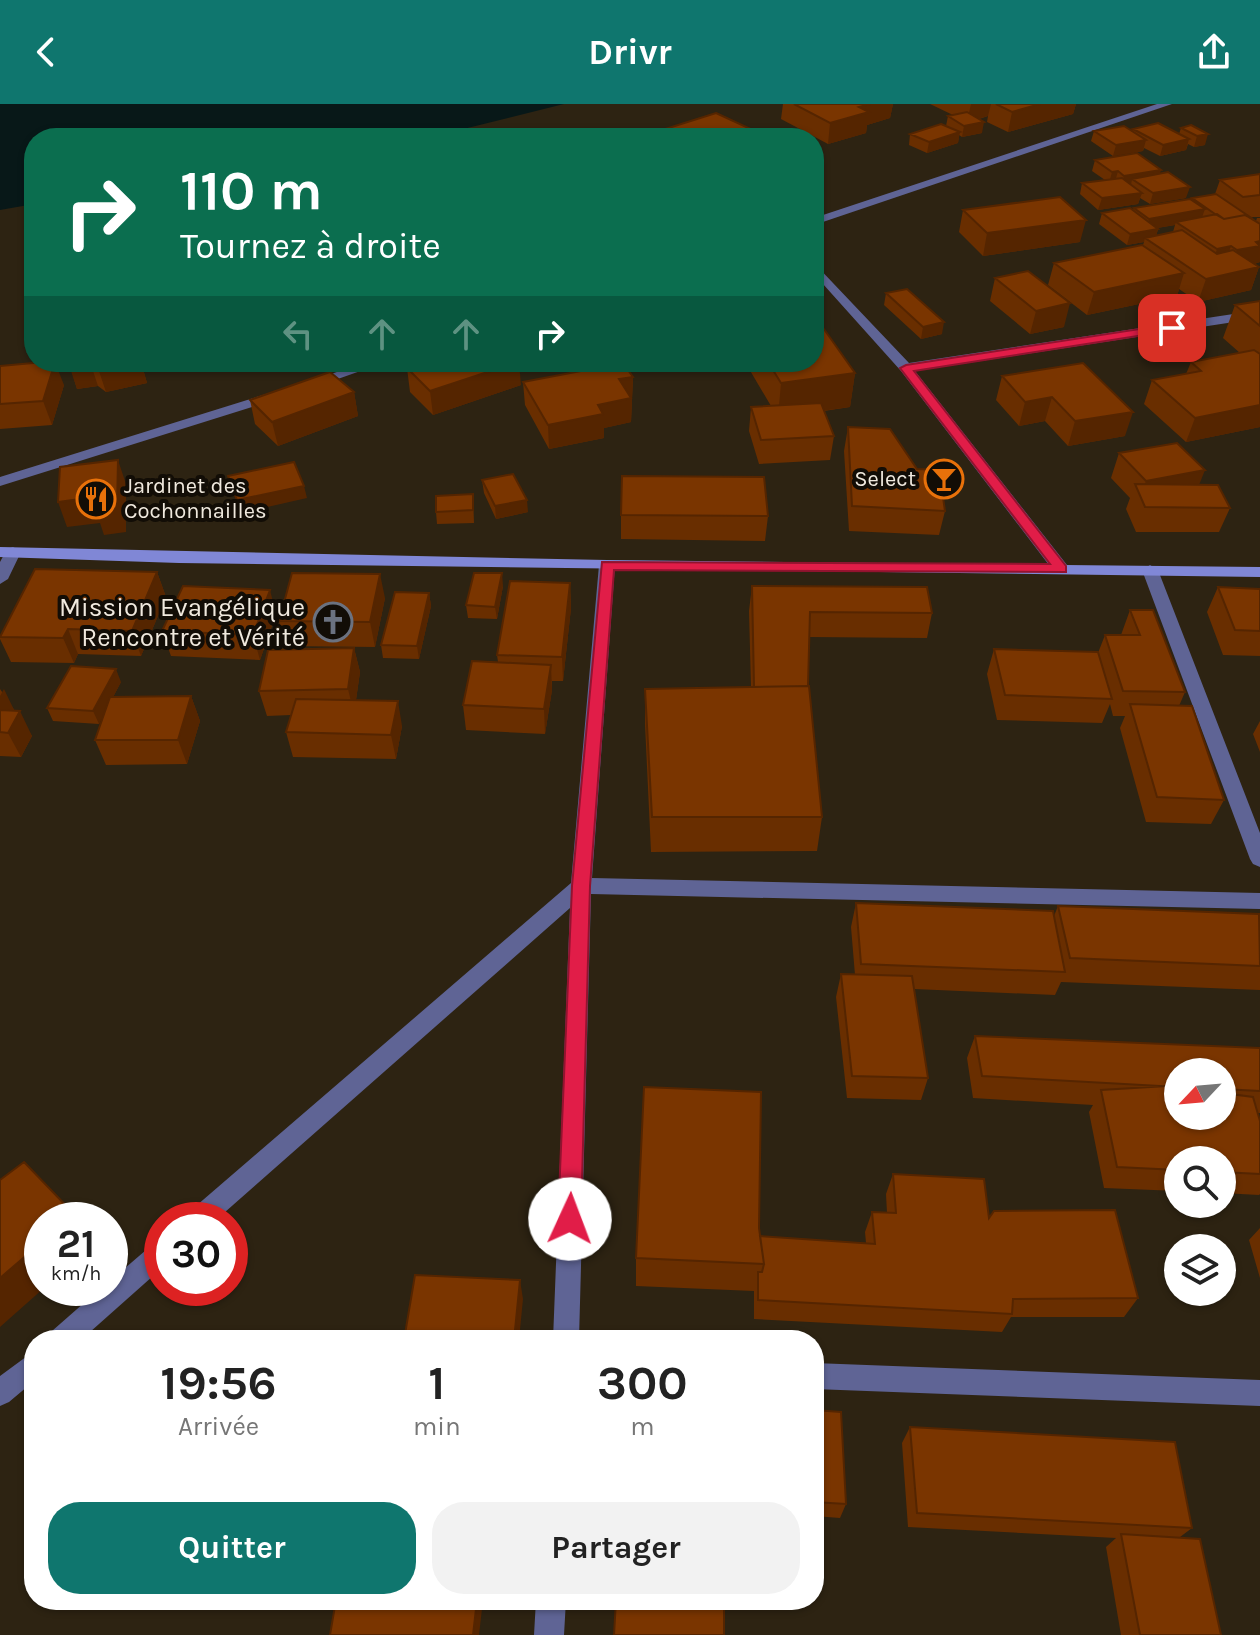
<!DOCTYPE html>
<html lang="fr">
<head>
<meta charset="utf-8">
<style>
	body { margin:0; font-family:Karla,sans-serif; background:#f2f2f2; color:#222; height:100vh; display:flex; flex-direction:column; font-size:30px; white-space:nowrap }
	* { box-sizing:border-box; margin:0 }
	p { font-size:26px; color:#767676 }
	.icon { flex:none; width:44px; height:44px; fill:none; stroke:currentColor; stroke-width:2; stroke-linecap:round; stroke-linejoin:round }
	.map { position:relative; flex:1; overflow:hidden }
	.panel { position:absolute; left:24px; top:1226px; width:800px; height:280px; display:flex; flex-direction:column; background:#fff; border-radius:32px; box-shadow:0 2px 6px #0004 }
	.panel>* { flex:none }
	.banner { position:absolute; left:24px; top:24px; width:800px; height:244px; border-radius:32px; box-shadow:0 2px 6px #0004; background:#0b6e4f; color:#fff; overflow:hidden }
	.needle { width:52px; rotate:244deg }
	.controls { position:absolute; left:1164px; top:954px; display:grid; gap:16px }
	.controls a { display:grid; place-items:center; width:72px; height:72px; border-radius:50%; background:#fff; box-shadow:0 2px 6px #0004; font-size:40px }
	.speed { position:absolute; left:24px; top:1098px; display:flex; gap:16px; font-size:40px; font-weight:700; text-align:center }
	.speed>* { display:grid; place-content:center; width:104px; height:104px; border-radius:50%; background:#fff; box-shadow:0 2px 6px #0004; line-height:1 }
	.speed small { font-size:20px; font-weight:400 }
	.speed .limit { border:12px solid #d22; background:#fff; color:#111 }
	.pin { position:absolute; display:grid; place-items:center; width:68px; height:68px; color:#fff; margin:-34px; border-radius:16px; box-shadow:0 4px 12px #0006 }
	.me { position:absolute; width:88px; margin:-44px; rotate:2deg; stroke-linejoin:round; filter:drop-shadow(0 0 6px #0008) }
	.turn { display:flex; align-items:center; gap:28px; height:168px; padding:0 24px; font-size:36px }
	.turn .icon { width:104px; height:104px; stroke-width:2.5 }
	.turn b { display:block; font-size:56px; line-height:68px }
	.lanes { display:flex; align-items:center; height:76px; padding:0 24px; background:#0003; justify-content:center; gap:40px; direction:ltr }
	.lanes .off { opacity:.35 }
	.eta { display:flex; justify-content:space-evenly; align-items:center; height:136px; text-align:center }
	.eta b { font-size:48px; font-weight:700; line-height:56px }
	.action { display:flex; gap:16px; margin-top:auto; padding:16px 24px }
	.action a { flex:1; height:92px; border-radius:32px; background:#0f766e; color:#fff; font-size:32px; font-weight:700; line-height:92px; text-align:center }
	.action a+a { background:#f2f2f2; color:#222 }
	header { display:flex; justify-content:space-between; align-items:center; height:104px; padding:0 24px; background:#0f766e; color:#fff; font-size:36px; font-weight:700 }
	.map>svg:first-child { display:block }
	.water { fill:#081818 }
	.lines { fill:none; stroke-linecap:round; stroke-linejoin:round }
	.street { fill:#5f6495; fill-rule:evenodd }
	.secondary { fill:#8087d6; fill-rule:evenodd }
	.wall { fill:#692e00; fill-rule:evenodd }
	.shaded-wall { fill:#552500 }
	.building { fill:#7a3500; stroke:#552500; stroke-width:2 }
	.route { fill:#e11d48; stroke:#92132f; stroke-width:2 }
	.labels { text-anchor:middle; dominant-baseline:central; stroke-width:8; stroke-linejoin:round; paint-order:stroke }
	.far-poi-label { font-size:22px; fill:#f0e9de; stroke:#120d06; text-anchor:end }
	.poi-label { font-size:26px; fill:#f0e9de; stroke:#120d06; text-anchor:end }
</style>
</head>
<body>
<header><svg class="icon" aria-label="back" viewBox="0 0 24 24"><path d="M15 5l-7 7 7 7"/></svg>Drivr<svg class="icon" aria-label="share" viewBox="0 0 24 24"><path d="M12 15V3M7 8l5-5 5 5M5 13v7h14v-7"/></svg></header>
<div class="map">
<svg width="1260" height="1531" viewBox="0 0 1260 1531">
	<rect width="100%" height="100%" fill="#2d2312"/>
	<path class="water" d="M0 0H564L427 34H34V100L0 106Z"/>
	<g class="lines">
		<path class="street" d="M1157 0H1172L814 121V114Z
			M814 159 909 259 1260 206V214L915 267 1067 461V469H1055L901 267 814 170Z
			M365 258H386L315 283 303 280Z
			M276 287 281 288V294L0 382V373Z
			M13 443 21 448 8 475 0 480V458L7 445Z
			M607 456 615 461 592 774 1260 789V805L591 790 579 1236H553L570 804 216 1116H186L189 1108 571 779 599 461Z
			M1150 461 1158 466 1260 729V763L1253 760 1250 755 1142 466Z
			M162 1136V1164L81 1236H48L52 1227 101 1184H110V1177L153 1140Z
			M34 1247V1277L9 1298 0 1302V1272Z
			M814 1259 1260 1276V1302L814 1285Z
			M536 1496H566L564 1531H534Z"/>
		<path class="secondary" d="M0 443 607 456 1260 463V473L179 459 0 453Z"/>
	</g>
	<path class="wall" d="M783 0H893L890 14 867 21 866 29 828 40 781 15Z
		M930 0H1076L1073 10 1008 28 987 18 988 12 979 15 982 29 962 33 959 31 958 39 927 49 909 41 910 30 946 22 948 12 953 11Z
		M1191 21 1205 41 1194 43 1188 40 1186 46 1160 52 1144 44 1143 47 1113 52 1091 37 1094 27H1132L1133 25 1179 30 1181 24Z
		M659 27H755L754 34H659Z
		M1095 56 1160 70 1186 94 1150 100 1140 94 1138 100 1098 106 1080 90 1082 79 1105 76 1092 67Z
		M1260 70V113H1251L1256 117 1257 114H1260V158L1254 160 1259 163 1251 186 1198 198 1179 185 1177 192 1087 211 1048 181 1054 159 1143 141 1144 138 1127 141 1099 120 1102 109 1133 106 1134 104 1191 96 1192 94 1215 90 1220 76ZM1175 121 1173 128 1156 132 1158 125 1157 124Z
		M963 106 1080 138 983 152 959 128Z
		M995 174 1064 223 1030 230 990 197Z
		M886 189 942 230 921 235 884 201Z
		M1260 197V323L1186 338 1144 300 1152 276 1186 270 1191 258 1240 249 1223 234 1235 201Z
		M69 258H141L147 279 106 288 98 282 77 285Z
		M567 258H596V259L577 266Z
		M745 258H814L855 269 850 303 824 307 834 332 830 356 759 360 749 327 751 303 771 302Z
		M1083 259 1125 332 1068 342 1045 317 1019 322 996 296 1002 272Z
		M0 262 64 281 52 321 0 325Z
		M407 264 521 281 433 311 410 288Z
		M633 273 631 318 604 324V334L549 345 525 301 523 278Z
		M354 288 358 312 278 342 255 320 250 296Z
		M848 323 945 407 939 431 849 427 844 347Z
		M1119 349 1199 381 1230 404 1219 428H1136L1126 405 1130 394 1111 374Z
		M482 376 528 408 496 415 484 389Z
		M473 390 474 419 437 420 436 408Z
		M621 411 768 412 765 437 621 435Z
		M157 468 166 493 141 552 78 550 74 559 11 558 0 535V532Z
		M570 479 571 504 563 577H552V586L545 630 466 626 463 601 498 558 497 551Z
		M503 482 497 515 468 514 466 501Z
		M752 482 932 509 927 534 809 533 808 582 822 713 817 747 651 748 645 620V585L751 583 749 507Z
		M1218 483 1260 485V552L1223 551 1207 508Z
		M429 489 431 502 419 555 383 554 381 541Z
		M385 494 375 543 285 542 279 517Z
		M1130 506 1185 588 1179 602 1224 696 1211 720 1146 718 1120 624 1125 612H1113L1110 600 1102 619 997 616 987 570 994 545 1098 549 1105 531H1121Z
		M276 510 260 556 171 552 162 527Z
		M354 544 360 568 356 596 402 622 396 655 293 653 286 628 291 611 267 612 259 587Z
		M121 578 113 593 191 592 200 617 187 660 106 661 95 636 103 612 99 620 53 617 47 604Z
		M0 585 32 632 21 653 0 652Z
		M1260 617V648L1253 630Z
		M856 799 1054 812 1058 802 1260 813V886L1061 878 1055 891 914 885 928 974 921 996 847 994 836 893 841 870 855 871 851 823Z
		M975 932 1260 944V1009H1258L1260 1017V1090L1259 1091 1222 1089V1056H1178V1087L1104 1084 1089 1008 1093 1001 973 994 967 954ZM1178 968H1222V1012H1178Z
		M893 1070 989 1114 1138 1194 1124 1213H1011L1002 1228 754 1215V1187L636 1182V1154L760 1132 866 1139 865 1128 872 1108 887 1109 886 1090Z
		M1260 1124V1174L1249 1136Z
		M814 1306 846 1400 840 1414 814 1412Z
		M910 1323 1192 1424 1180 1433 1221 1531H1121L1106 1443 1116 1434 908 1423 902 1339Z"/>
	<path class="shaded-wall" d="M870 0H893L890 14 867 21 866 29 828 40 830 19 859 3Z
		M971 0H991L988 12 967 18Z
		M1040 0H1076L1073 10 1008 28 1012 8Z
		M984 18 982 29 962 33 964 22Z
		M755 27 754 34H734Z
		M960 28 958 39 927 49 929 38Z
		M1208 30 1205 41 1194 43 1197 32Z
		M1189 35 1186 46 1160 52 1163 41Z
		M1146 36 1143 47 1113 52 1116 41Z
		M1161 66 1158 77 1132 75 1131 81 1120 83 1124 72Z
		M1118 67 1115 78 1109 79 1112 68Z
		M1190 83 1186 94 1150 100 1153 89Z
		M1142 89 1138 100 1098 106 1102 94Z
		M1205 105 1201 116 1176 118 1175 121 1145 126 1149 115Z
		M1086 116 1080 138 983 152 987 129Z
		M1158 125 1155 137 1145 134 1144 138 1127 141 1130 130Z
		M1260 137V158L1229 169 1237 146Z
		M1231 142 1223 165 1209 168 1217 145Z
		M1259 163 1251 186 1198 198 1206 175Z
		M1184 169 1177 192 1087 211 1094 188Z
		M1070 199 1064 223 1030 230 1036 207Z
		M944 218 942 230 921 235 923 223Z
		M55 258 64 281 52 321 43 297Z
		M90 258 98 282 77 285 69 261Z
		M126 258H141L147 279 106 288 98 264Z
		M165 258H180L166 262Z
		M519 258 521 281 433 311 430 287Z
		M576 258H596V259L577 266Z
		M855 269 850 303 778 313 781 279Z
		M633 273 631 318 604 324V334L549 345 548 321 598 301 619 275Z
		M354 288 358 312 278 342 272 318Z
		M1052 293 1045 317 1019 322 1025 298Z
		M1260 301V323L1186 338 1195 314Z
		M1133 308 1125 332 1068 342 1075 317Z
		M118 356 126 380V428L104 431 100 419 67 423 58 398Z
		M1205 366 1195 391 1140 392 1146 377Z
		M304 382 307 394 241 409 237 396Z
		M527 396 528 408 496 415 495 402Z
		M157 468 166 493 141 552 132 527Z
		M502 469 503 482 497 515 495 503Z
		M380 470 385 494 375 543 370 518Z
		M570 479 571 504 563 577 562 553Z
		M270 486 276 510 260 556 253 531Z
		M429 489 431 502 419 555 417 542Z
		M68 525 78 550 74 559 63 534Z
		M354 544 360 568 354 610 348 585Z
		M551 561 552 586 545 630 544 605Z
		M116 565 121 578 99 620 93 607Z
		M4 585 16 610 0 621V592Z
		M191 592 200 617 187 660 178 636Z
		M398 597 402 622 396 655 391 631Z
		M20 607 32 632 21 653 8 629Z
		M74 1110 79 1116H67Z
		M42 1138V1184H44L0 1223V1174Z
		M520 1176 523 1195 519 1236H514Z
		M477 1496H483L479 1531H473Z"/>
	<path class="building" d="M794 0H870L859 3 869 8 830 19Z
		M996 0H1040L1012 8Z
		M967 8 984 18 964 22 948 12Z
		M716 9 755 27 734 34H673L659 27Z
		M1158 19 1189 35 1163 41 1133 25Z
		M941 20 960 28 929 38 910 30Z
		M1191 21 1208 30 1197 32 1181 24Z
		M1124 22 1146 36 1116 41 1094 27Z
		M1137 49 1161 66 1124 72 1118 67 1112 68 1095 56Z
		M1168 68 1190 83 1153 89 1132 75Z
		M1260 70V91L1243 93 1220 76Z
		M1122 74 1142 89 1102 94 1082 79Z
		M1216 90 1253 115 1245 111 1224 115 1215 110 1192 94Z
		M1060 93 1086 116 987 129 963 106Z
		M1190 95 1205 105 1149 115 1134 104Z
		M1130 104 1158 125 1130 130 1102 109Z
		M1217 110 1224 115 1245 111 1260 120V137L1256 138 1260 142 1237 146 1231 142 1217 145 1176 118Z
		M1182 126 1217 150 1233 146 1259 163 1206 175 1145 134Z
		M1142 141 1184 169 1094 188 1054 159Z
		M1028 167 1070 199 1036 207 995 174Z
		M907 185 944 218 923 223 886 189Z
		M1260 197V222L1235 201Z
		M814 211 855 269 781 279 768 258H814Z
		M1254 246 1260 250V301L1195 314 1152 276 1201 267 1191 258Z
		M44 258H55L43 297 0 300V262Z
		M69 258H89L69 261Z
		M91 258H126L98 264Z
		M426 258H518L430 287 407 264Z
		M623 259 633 273 619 275 631 294 598 301 603 310 548 321 523 278Z
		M1083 259 1133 308 1075 317 1052 293 1025 298 1002 272Z
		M330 268 354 288 272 318 250 296Z
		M821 299 834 332 761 336 751 303Z
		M848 323 890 325 917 365 939 366 945 407 852 402Z
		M1177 339 1205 366 1146 377 1119 349Z
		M118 356 117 404 95 407 96 393 58 398 60 363Z
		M294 358 304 382 237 396 228 372Z
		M513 370 527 396 495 402 482 376Z
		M622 372 764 373 768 412 621 411Z
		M1135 380 1218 381 1230 404 1145 403Z
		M473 390V406L436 408V392Z
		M35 465 157 468 132 527 68 525 63 534 0 533Z
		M292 469 380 470 370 518 279 517Z
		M474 469H502L495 503 466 501Z
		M510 477 570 479 562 553 497 551Z
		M183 482 270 486 253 531 162 527Z
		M752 482 927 483 932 509 810 508 808 582 754 583Z
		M1218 483 1260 485V527L1235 526Z
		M395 488 429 489 417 542 381 541Z
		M1130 506H1153L1185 588 1123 587 1105 531H1140Z
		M354 544 348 585 259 587 268 546Z
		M994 545 1098 548 1112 595 1005 591Z
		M472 557 551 561 544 605 463 601Z
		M71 562 116 565 93 607 47 604Z
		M809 582 822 713H652L645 585Z
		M191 592 178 636H95L110 593Z
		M296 595 398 597 391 631 286 628Z
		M1130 600 1192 602 1224 696 1157 693Z
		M0 606 20 607 8 629 0 628Z
		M856 799 1053 807 1065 868 861 860Z
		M1058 802 1259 810 1260 862 1070 854Z
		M841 870 912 872 928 974 852 972Z
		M975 932 1260 944V987L1222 985V968H1178V983L982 972Z
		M1167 982 1178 984V1012H1222V989L1253 993 1260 1017V1070L1222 1068V1056H1178V1066L1117 1063 1101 986Z
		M644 983 761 988 759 1124 764 1160 636 1154Z
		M24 1058 74 1110 67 1116H42V1138L0 1174V1076Z
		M893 1070 984 1075 989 1114 994 1107 1115 1106 1138 1194 1013 1195 1012 1210 758 1196V1168H762L764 1160 760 1132 875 1140 872 1108 896 1109Z
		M415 1171 520 1176 514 1236H404Z
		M814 1306 841 1308 846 1400 814 1398Z
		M910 1323 1175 1338 1192 1424 917 1409Z
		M1121 1430 1200 1435 1221 1531H1140Z
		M336 1496H477L473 1531H330Z
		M616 1496H724V1531H614Z"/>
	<path class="route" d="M1172 220 1177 224 1176 226 914 267 1066 462V468L614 466 590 782 581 1115 577 1122 570 1126 562 1122 558 1115 572 782 602 458 1050 460 900 264 906 261Z"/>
	<defs>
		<symbol id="bar-ring" viewBox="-11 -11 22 22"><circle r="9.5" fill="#120d06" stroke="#e8710a" stroke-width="1.5"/><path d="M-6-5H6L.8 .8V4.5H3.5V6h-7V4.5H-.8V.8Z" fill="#e8710a"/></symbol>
		<symbol id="restaurant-ring" viewBox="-11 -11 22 22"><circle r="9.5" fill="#120d06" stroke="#e8710a" stroke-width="1.5"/><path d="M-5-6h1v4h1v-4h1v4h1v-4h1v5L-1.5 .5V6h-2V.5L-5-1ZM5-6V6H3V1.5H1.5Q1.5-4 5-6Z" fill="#e8710a"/></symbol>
		<symbol id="church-ring" viewBox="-11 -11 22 22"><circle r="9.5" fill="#120d06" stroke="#6b7280" stroke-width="1.5"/><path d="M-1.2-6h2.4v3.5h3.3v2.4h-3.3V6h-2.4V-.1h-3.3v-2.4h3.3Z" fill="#6b7280"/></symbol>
	</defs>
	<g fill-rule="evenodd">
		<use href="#bar-ring" x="922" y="353" width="44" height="44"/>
		<use href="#restaurant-ring" x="74" y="373" width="44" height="44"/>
		<use href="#church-ring" x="311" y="496" width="44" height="44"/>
	</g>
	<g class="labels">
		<g class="far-poi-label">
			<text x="916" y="375">Select</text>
			<text x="124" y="382" text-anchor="start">Jardinet des<tspan x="124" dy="25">Cochonnailles</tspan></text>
		</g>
		<g class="poi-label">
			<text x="305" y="503">Mission Evangélique<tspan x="305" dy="30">Rencontre et Vérité</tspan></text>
		</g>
	</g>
</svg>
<div class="controls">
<a><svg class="needle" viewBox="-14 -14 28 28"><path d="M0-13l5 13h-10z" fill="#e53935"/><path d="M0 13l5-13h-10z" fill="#767676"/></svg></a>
<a><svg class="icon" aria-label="search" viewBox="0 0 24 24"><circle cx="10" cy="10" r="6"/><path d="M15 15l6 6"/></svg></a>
<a><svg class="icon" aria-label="layers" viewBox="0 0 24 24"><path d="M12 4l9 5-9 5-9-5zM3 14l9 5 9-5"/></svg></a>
</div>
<div class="speed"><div>21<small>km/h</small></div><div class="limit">30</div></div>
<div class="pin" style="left:1172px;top:224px;background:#d93025"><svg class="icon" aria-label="arrive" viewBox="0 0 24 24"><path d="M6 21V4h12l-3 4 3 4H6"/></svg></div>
<svg class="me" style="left:570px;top:1115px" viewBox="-20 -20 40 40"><circle r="19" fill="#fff"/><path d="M0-13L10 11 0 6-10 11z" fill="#e11d48"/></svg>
<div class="banner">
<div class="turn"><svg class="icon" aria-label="right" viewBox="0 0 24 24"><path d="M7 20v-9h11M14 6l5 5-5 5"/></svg><div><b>110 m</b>Tournez à droite</div></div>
<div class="lanes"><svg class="icon off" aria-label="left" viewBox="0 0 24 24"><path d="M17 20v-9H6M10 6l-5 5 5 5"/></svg><svg class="icon off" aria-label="ahead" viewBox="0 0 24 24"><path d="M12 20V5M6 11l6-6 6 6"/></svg><svg class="icon off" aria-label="ahead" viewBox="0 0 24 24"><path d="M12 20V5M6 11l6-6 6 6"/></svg><svg class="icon" aria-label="right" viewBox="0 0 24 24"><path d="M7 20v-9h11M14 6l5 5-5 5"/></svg></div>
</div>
<section class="panel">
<div class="eta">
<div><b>19:56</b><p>Arrivée</p></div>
<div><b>1</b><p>min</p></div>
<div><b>300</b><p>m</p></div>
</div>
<div class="action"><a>Quitter</a><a>Partager</a></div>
</section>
</div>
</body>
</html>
